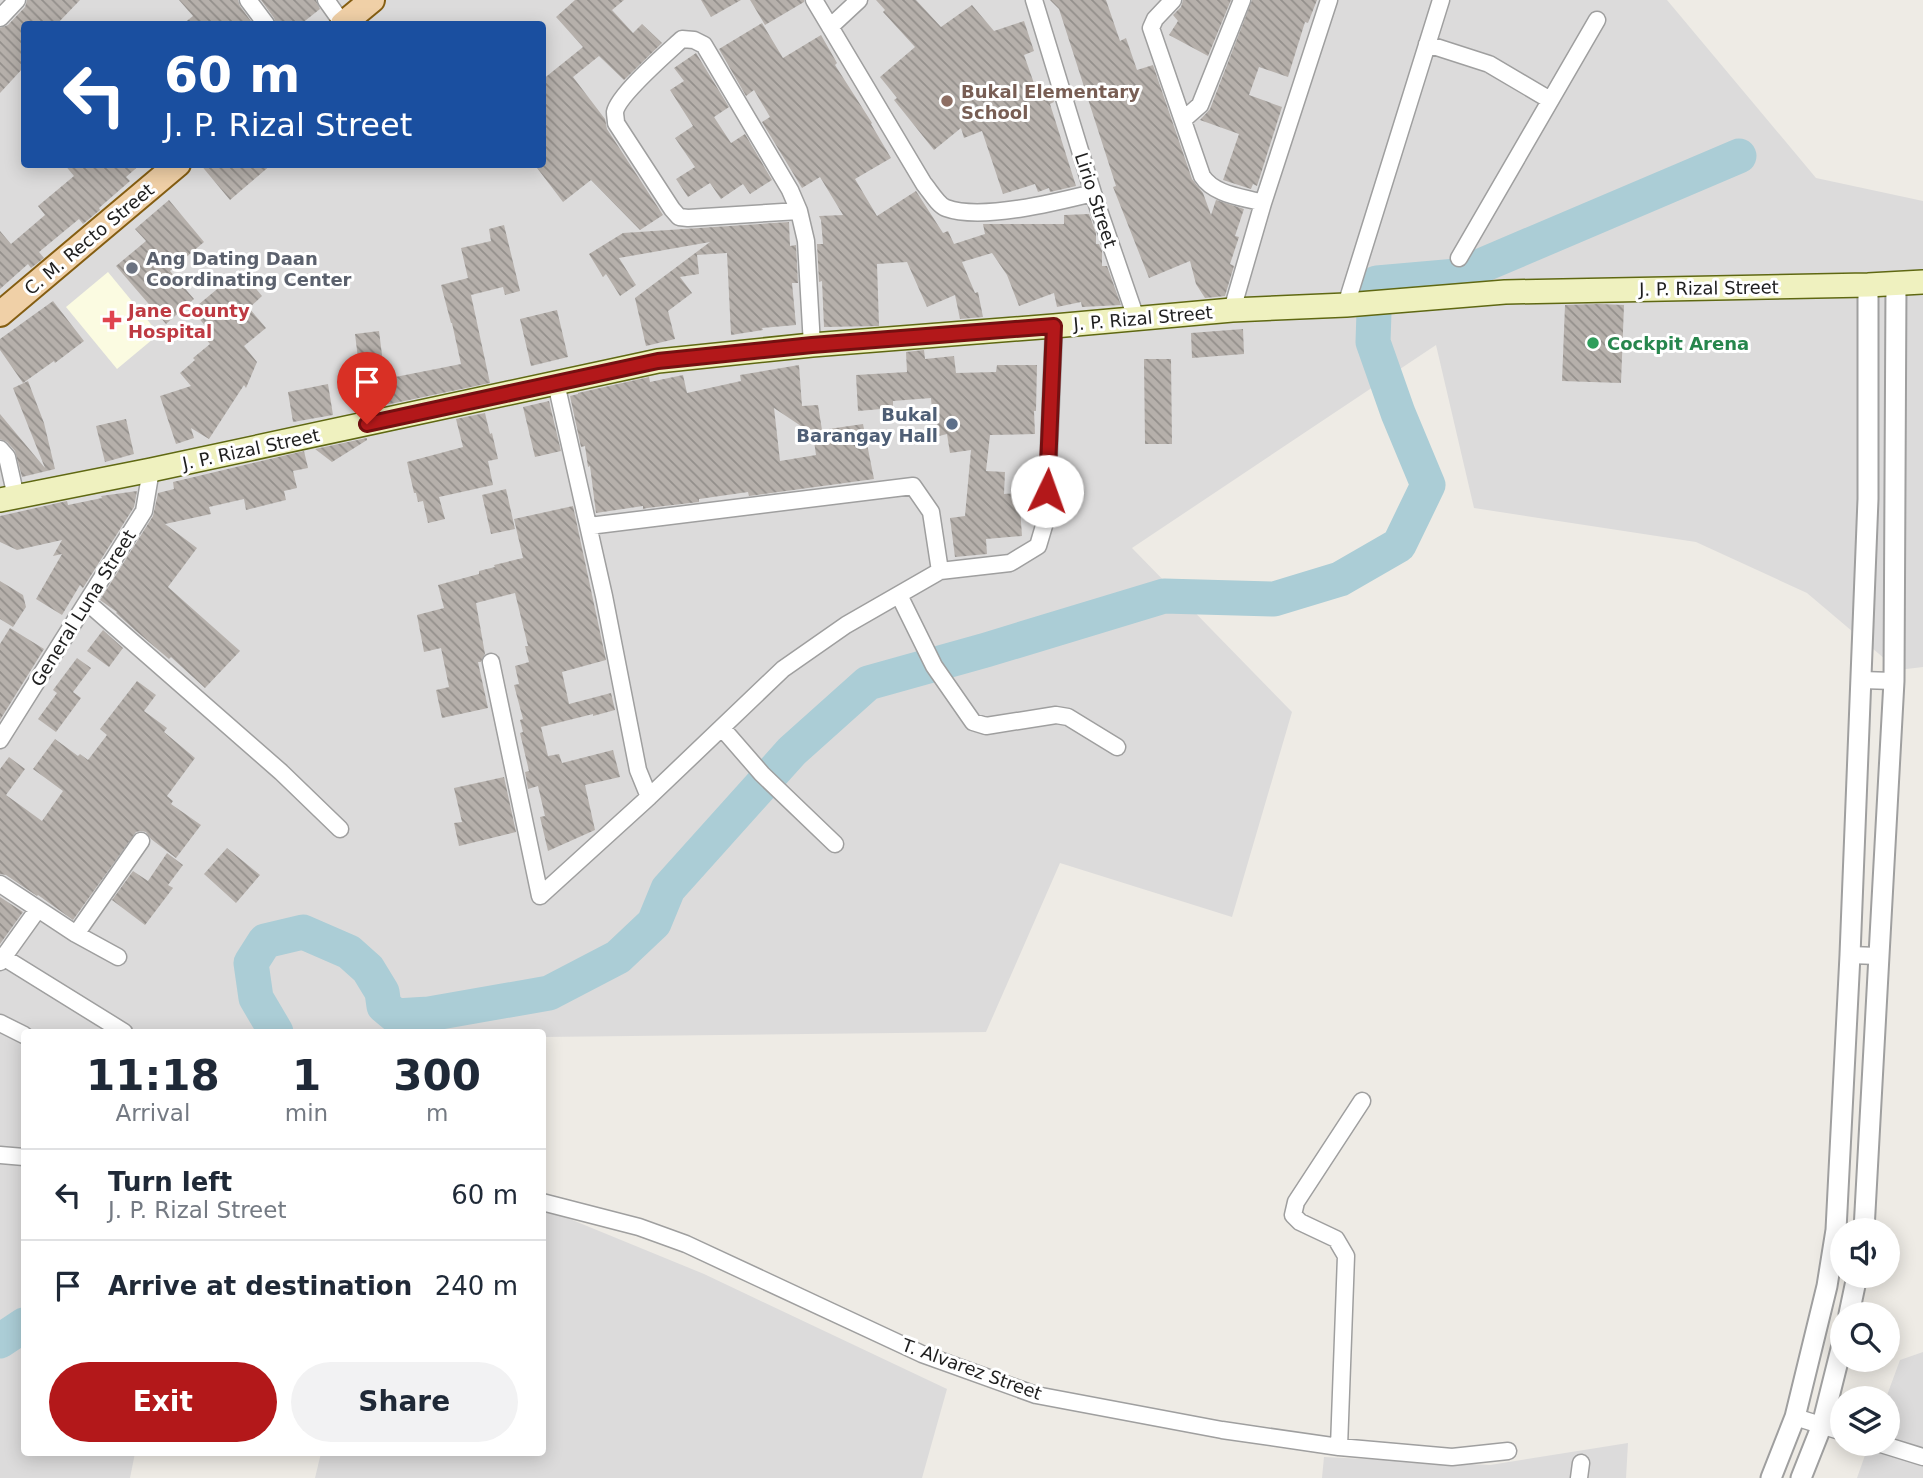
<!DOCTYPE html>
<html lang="en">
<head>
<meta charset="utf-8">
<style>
	body { margin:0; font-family:"DejaVu Sans",sans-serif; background:#f2f2f3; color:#1f2937; height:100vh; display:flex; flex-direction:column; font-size:26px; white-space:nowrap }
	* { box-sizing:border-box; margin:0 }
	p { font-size:23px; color:#747a83 }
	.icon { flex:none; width:38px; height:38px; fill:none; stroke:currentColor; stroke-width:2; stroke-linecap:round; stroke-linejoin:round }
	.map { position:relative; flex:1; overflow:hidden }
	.sheet { position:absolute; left:21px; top:1029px; width:525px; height:427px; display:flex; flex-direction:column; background:#fff; border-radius:7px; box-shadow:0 4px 18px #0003 }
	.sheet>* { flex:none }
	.banner { position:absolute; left:21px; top:21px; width:525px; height:147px; border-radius:7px; box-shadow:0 4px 18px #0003; background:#1a4fa0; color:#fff; overflow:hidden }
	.controls { position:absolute; left:1830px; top:1218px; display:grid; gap:14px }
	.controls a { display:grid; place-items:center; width:70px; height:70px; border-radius:50%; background:#fff; box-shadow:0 4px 18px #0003; font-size:35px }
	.pin { position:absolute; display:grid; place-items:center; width:60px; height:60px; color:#fff; margin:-72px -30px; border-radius:50% 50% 50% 0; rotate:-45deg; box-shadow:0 0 7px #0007 }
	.pin .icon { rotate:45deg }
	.me { position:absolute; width:77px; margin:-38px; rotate:3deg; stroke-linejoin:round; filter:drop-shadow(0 0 5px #0008) }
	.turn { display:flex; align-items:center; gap:24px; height:147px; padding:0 28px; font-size:32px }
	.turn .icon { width:91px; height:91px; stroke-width:2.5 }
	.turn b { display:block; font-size:49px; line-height:60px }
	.eta { display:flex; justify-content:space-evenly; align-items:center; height:119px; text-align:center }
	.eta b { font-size:42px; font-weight:600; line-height:49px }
	.button { display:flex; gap:14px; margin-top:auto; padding:14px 28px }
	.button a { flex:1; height:80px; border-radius:42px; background:#b3181a; color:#fff; font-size:28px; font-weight:600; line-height:80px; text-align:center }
	.button a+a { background:#f2f2f3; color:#1f2937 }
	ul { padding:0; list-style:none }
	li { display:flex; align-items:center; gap:21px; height:91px; padding:0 28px; border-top:2px solid #e0e1e3 }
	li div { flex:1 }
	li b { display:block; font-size:26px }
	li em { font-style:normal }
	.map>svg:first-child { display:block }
	.residential { fill:#dcdbdb; fill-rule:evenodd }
	.education { fill:#fbfbe1 }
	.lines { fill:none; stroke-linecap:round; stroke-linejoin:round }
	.river { stroke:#abcdd6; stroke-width:35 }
	.building { fill:url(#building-back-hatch); fill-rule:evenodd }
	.minor-casing { stroke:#9f9f9f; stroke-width:19 }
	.tertiary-casing { stroke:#9f9f9f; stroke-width:23 }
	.secondary-casing { stroke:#5f6812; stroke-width:26 }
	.primary-casing { stroke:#855e12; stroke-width:28 }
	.minor { stroke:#fff; stroke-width:16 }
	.tertiary { stroke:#fff; stroke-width:19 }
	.secondary { stroke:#eff1bf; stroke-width:23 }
	.primary { stroke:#f0d0a7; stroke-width:24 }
	.route-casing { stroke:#741011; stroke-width:18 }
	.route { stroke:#b3181a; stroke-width:12 }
	.education-dot { fill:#8d6e63; stroke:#fff; stroke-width:2.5 }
	.worship-dot { fill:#6b7280; stroke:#fff; stroke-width:2.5 }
	.health-dot { fill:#e0444e; stroke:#fff; stroke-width:2.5 }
	.leisure-dot { fill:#2e9e5b; stroke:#fff; stroke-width:2.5 }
	.service-dot { fill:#5c6f8a; stroke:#fff; stroke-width:2.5 }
	.labels { text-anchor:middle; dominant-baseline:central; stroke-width:6; stroke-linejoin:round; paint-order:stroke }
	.education-label { font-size:18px; font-weight:bold; fill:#785e54; stroke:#fff; text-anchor:start }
	.street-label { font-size:18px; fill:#1e1e1e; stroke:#fff }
	.worship-label { font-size:18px; font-weight:bold; fill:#5b616d; stroke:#fff; text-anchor:start }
	.health-label { font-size:18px; font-weight:bold; fill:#be3a42; stroke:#fff; text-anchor:start }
	.leisure-label { font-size:18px; font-weight:bold; fill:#27864d; stroke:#fff; text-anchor:start }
	.service-label { font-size:18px; font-weight:bold; fill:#4e5e75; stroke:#fff; text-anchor:end }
</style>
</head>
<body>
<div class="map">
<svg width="1923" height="1478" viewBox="0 0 1923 1478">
	<defs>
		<pattern id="building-back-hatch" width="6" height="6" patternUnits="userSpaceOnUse" patternTransform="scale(1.75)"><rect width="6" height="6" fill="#b6b0ab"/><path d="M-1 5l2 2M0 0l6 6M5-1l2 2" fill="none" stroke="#938f8b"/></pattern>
	</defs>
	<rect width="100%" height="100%" fill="#eeebe5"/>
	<path class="residential" d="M0 0H1667L1816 178 1923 201V667L1898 670 1807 593 1696 542 1474 508 1436 345 1132 548 1292 712 1232 917 1060 863 986 1032 543 1037 542 1032H24V1452L135 1453 130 1478H0ZM24 24H542V164H24Z
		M543 1208 704 1274 947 1389 922 1478H315L321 1453 542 1452Z
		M1923 1352V1478H1857L1869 1444H1888V1398H1886L1900 1360Z
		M1628 1443 1626 1478H1322L1324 1457 1490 1465Z"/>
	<path class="education" d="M108 272 159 334 117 369 66 307Z"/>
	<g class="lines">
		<path class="river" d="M1374 287 1377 283 1457 276 1739 156
			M276 1032 256 998 251 963 265 941 303 932 349 952 368 969 382 992 384 1006 396 1016 429 1014 549 993 618 957 654 923 668 889 792 751 868 683 986 650 1164 596 1274 599 1340 579 1399 545 1428 485 1398 413 1373 342 1374 312
			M0 1341 24 1325"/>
	</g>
	<path class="building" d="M27 0H80L57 24H24V67L0 93V28L8 25 25 7Z
		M179 0H238L240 6 253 24H183L193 16Z
		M261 0H316L320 9 301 24H276L274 18Z
		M575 0H624L612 10 633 33 642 24 662 43 624 80 599 56 573 77 605 119 607 129 663 215 640 230 591 180 563 202 534 164H542V80L583 47 556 17Z
		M701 0H741L711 17Z
		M750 0H804V2L765 25Z
		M876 0H916L941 27 972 5 994 31 1024 21 1034 51 1024 55 1036 89 1049 85 1054 102 1050 104 1076 186 1050 192 1049 188 1038 192 1035 184 1003 194 982 131 964 138 961 128 934 150 894 100 897 98 880 77 915 47 883 12 885 10Z
		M1050 0H1106L1120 41 1126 38 1137 70 1153 65 1192 179 1203 193 1211 215 1216 200 1244 209 1235 236 1239 237 1230 264 1234 266 1225 296 1205 298 1196 284 1190 261 1149 278 1113 187 1116 186 1059 9Z
		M1183 0H1231L1208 56 1169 35 1178 21 1173 15 1181 7Z
		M1252 0H1317L1308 23 1305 22 1288 77 1259 67 1249 95 1282 107 1257 186 1253 184 1251 189 1223 180 1239 134 1200 120 1210 109Z
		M762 23 783 58 821 35 837 63 835 65 872 123 871 124 891 158 855 179 877 216 916 191 943 233 948 231 954 244 985 234 983 224H1064V215L1089 214 1096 233V244H1099L1102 251V266H1107L1121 305 1082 307 1081 302 1057 307 1054 293 1019 306 1007 275 992 253 962 262 975 293 978 292 983 317 960 319 955 295 927 307 907 262 877 264 879 326 824 327 822 281 819 282 817 244H823L821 220 819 216 843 215 820 177 802 188 762 122 770 117 754 90 746 96 719 49Z
		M696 53 729 107 714 117 731 143 745 134 772 180 750 194 743 184 721 199 710 183 688 197 676 179 695 167 675 138 693 126 670 90 684 81 674 68Z
		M64 164H141L126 177 130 181 99 208 100 210 83 224 79 219 39 252 44 258 31 268 28 264 0 289V231L11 244 45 215 38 206 74 176Z
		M200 164H272L230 200Z
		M169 200 204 242 170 271 194 299 166 324 116 266 146 241 135 229Z
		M789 222 790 246 796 245 798 283H792L796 325 762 328 763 330 731 335 727 253 697 255 699 274 680 277 692 293 668 311 675 339 646 346 635 298 710 242 619 258 636 285 620 296 606 274 603 277 589 254 623 233Z
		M504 225 520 291 505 295 503 287 471 295 490 383 390 404 364 407 355 334 379 331 385 379 461 364 452 323H451L441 285 468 278 461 248 491 241 489 229Z
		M240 270 262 296 249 308 266 328 244 346 257 362 246 388 244 385 209 439 191 428 194 438 176 444 160 396 191 386 180 373 195 360 193 358 210 344 201 333 207 328 192 310Z
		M53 301 84 341 55 363 54 361 23 383 0 350V339Z
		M1599 304 1624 305 1621 383 1562 381 1565 305Z
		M557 310 568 357 531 366 520 319Z
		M1243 329 1244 354 1192 358 1191 333Z
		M924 350 925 359 954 356 956 373 996 372 997 365H1037L1036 411H1034L1035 434 990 435 986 471 1005 472 1004 494 1019 493 1022 536 986 539 987 554 955 557 950 518 965 516 971 450 950 453 947 434 939 436 935 410H932L931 398 893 401V408L858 411 856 375 907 372 906 352Z
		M1144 359H1171L1172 444H1145Z
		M799 365 802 406 818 405 822 430 863 424 874 479 749 496 748 492 699 499V502L647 508 643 509V506L596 513 590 466 588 467 585 446 581 447 570 396 578 394V393L649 377 650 382 683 375 687 393 741 381 740 375ZM774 408 813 434 816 455 780 461Z
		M28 381 44 423 55 469 22 477 15 451 7 442 0 439V414L45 468 13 388Z
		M328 384 333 415 293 422 288 392Z
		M549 401 561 451 535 457 523 407Z
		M485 413 490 434 492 433 498 459 488 461 493 485 439 497 445 519 428 523 423 501 418 502 416 493H414L407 462 463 447 456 419Z
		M126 419 134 454 105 462 96 426Z
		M367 438V440L332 462 315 449Z
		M304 451 308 468 293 471 297 488 284 491 286 500 246 510 244 499 209 507 211 514 165 524 197 548 168 587 240 651 205 688 171 657 169 659 136 631 116 613 117 612 100 600 153 516 158 493 174 489 173 482Z
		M506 489 515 529 491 534 482 495Z
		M137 491 134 507 83 588 80 585 62 615 36 599 62 554 53 556 62 540 17 550 0 542V516L67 501 68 505 102 498 101 496Z
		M573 506 606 660 562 672 569 704 611 693 615 710 593 716V714L541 727 548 756 559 754 562 763 613 750 620 777 585 785 595 830 548 851 540 817 545 816 538 786 528 789 525 772 529 771 520 733 523 732 520 720 523 719 514 685 519 684 515 666 529 662 525 646H528L515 593 476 603 485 654 481 662H478L488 708 442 718 436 690 449 687 441 648 424 652 417 615 444 608 438 585 479 574V571L495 567 494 565 523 558 514 519Z
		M0 581 23 595 26 607 13 627 0 619Z
		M10 628 44 649 0 720V644Z
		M103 630 123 648 109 667 87 651Z
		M77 658 91 668 73 692 81 698 56 732 38 719 57 693 53 690Z
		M137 681 156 695 144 711 167 728 164 732 195 758 167 796 173 801 171 804 201 825 176 858 151 839 146 832 141 831 136 832 73 920 38 895 37 896 6 875 0 874V769L9 757 25 769 6 795 42 821 63 791 33 769 55 739 78 756 80 754 88 760 107 735 100 729Z
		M504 777 516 832 459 846 454 823 462 822 454 788Z
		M227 848 260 875 236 903 204 874Z
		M167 853 183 865 168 885 173 888 145 925 112 900 133 871 148 881Z
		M0 897 23 912 0 944Z"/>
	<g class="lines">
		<defs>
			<path id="minor" d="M248 0 266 24
				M326 0 343 24
				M814 0 924 184C930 191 938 205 946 208 981 221 1057 202 1093 193
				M1034 0 1093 193 1136 318
				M1173 0 1155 19 1151 28 1202 176C1214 195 1243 197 1263 203
				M0 18 17 0
				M830 27 859 0
				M1427 44 1489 64 1550 100
				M1183 120 1200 105 1242 0
				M799 211 688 218 679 217 672 209 616 123C616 119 615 116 615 112 618 95 668 52 682 39L694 40 704 45 790 190 799 211 806 241 812 345
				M1459 258 1597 20
				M1346 305 1441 0
				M1232 310 1263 203 1329 0
				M556 383 604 596 638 770 649 797
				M0 449 7 457 16 497
				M589 526 913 486 931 512 940 571
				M899 595 934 666 973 722 986 726 1056 715 1068 717 1117 747
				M88 603 281 772 340 829
				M491 662 540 896
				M1861 680 1894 681
				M722 728 762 774 835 844
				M0 740 144 511 151 470
				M0 884 76 934 118 957
				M540 896 649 797 783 669 846 625 940 571 1010 563 1038 546 1046 519 1054 326
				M76 934 141 841
				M1850 955 1878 956
				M3 957 124 1032
				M0 962 38 909
				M0 1023 24 1035
				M0 1155 24 1157
				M542 1202 639 1227 686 1244 922 1354 1036 1395 1222 1430 1339 1447 1452 1457 1508 1451
				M1795 1417 1843 1432
				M1881 1444 1923 1457
				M1339 1447 1346 1256 1336 1239 1300 1222 1293 1215 1296 1202 1362 1101
				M1579 1478 1581 1463"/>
			<path id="tertiary" d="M1864 1230 1894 681 1896 284
				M1849 1314 1857 1276
				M1771 1478 1795 1417 1827 1286 1836 1230 1850 955 1868 499V285
				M1801 1478 1822 1425 1843 1341"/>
			<path id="secondary" d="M0 500 151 470 658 361 812 345 1054 326 1232 310 1346 305 1505 292 1868 285 1923 282"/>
			<path id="primary" d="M343 24 372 0
				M0 314 178 164"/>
		</defs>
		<use href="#minor" class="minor-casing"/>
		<use href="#tertiary" class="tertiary-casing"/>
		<use href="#secondary" class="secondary-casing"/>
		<use href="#primary" class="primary-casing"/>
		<use href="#minor" class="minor"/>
		<use href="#tertiary" class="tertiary"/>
		<use href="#secondary" class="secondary"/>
		<use href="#primary" class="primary"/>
	</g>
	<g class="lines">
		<defs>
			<path id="route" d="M367 424 658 361 812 345 1054 326 1047 491"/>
		</defs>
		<use href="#route" class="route-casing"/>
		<use href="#route" class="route"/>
	</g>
	<circle class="education-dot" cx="947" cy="101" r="7"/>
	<circle class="worship-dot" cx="132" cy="268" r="7"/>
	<path class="health-dot" d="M108.5 309.5h7v7h7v7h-7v7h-7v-7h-7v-7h7z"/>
	<circle class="leisure-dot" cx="1593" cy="343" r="7"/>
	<circle class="service-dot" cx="952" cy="424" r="7"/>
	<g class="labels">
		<g class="education-label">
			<text x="961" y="91">Bukal Elementary<tspan x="961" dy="21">School</tspan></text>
		</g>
		<g class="street-label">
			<text transform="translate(1096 200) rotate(72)">Lirio Street</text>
			<text transform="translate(89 239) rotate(-40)">C. M. Recto Street</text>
			<text transform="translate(1709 288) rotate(-1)">J. P. Rizal Street</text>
			<text transform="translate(1143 318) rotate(-5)">J. P. Rizal Street</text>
			<text transform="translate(251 449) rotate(-12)">J. P. Rizal Street</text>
			<text transform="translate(83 608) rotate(-58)">General Luna Street</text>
			<text transform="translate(972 1369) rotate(20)">T. Alvarez Street</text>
		</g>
		<g class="worship-label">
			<text x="146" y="258">Ang Dating Daan<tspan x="146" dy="21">Coordinating Center</tspan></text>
		</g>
		<g class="health-label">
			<text x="128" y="310">Jane County<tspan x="128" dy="21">Hospital</tspan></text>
		</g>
		<g class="leisure-label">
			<text x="1607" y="343">Cockpit Arena</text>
		</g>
		<g class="service-label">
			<text x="938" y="414">Bukal<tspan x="938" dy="21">Barangay Hall</tspan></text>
		</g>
	</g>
</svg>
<div class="controls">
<a><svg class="icon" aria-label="sound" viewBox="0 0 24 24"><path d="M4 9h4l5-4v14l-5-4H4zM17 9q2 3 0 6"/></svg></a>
<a><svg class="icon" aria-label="search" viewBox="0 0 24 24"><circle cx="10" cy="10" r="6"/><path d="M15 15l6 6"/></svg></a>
<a><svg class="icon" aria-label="layers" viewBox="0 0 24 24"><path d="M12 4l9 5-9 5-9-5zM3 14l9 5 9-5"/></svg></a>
</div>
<div class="pin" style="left:367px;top:424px;background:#d93025"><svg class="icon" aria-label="arrive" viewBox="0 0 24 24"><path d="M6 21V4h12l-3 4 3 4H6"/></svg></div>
<svg class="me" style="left:1047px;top:491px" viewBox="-20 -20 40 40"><circle r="19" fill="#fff"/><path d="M0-13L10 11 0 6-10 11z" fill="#b3181a"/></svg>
<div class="banner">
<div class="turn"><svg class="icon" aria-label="left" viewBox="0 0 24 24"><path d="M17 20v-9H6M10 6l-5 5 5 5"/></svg><div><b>60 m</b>J. P. Rizal Street</div></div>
</div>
<section class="sheet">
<div class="eta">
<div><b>11:18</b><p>Arrival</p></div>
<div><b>1</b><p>min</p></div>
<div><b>300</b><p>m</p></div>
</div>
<ul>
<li><svg class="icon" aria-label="left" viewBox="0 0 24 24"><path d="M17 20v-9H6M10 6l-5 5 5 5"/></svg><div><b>Turn left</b><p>J. P. Rizal Street</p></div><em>60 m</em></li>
<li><svg class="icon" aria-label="arrive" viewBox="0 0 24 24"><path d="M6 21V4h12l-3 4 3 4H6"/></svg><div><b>Arrive at destination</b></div><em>240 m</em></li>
</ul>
<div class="button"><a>Exit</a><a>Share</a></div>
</section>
</div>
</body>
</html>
